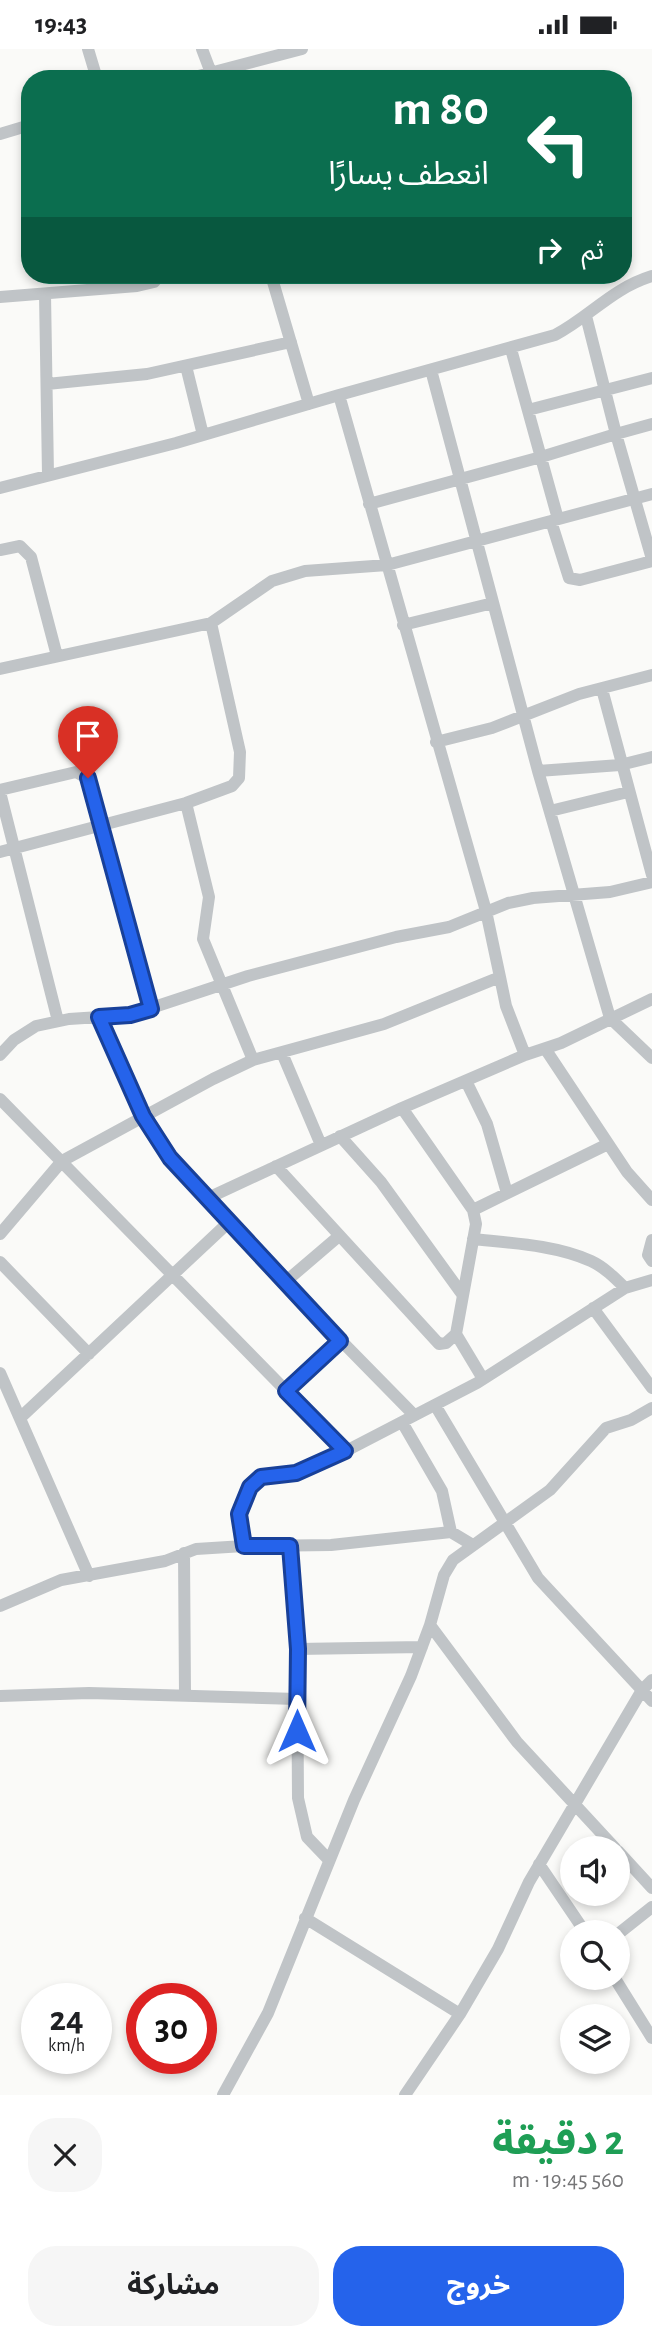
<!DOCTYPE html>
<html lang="ar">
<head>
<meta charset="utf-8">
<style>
	body { margin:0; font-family:"Alegreya Sans","Noto Sans Arabic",sans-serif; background:#f6f6f6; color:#202124; direction:rtl; height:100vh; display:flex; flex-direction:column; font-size:26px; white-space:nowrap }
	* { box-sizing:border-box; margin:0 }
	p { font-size:23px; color:#757577 }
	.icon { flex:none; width:38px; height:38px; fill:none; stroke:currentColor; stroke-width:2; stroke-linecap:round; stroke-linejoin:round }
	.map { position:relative; height:2046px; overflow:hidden; direction:ltr }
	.details { display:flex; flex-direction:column; background:#fff; flex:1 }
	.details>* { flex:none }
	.banner { position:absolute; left:21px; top:21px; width:611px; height:214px; border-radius:28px; box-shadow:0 4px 10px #0003; direction:rtl; background:#0b6e4f; color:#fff; overflow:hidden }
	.fabs { position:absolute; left:560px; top:1787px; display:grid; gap:14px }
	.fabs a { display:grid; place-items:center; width:70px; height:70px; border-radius:50%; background:#fff; box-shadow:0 4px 10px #0003; font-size:35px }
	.speed { position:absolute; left:21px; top:1934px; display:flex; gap:14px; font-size:35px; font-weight:700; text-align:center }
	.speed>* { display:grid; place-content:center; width:91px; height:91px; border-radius:50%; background:#fff; box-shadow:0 4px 10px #0003; line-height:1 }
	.speed small { font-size:18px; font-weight:400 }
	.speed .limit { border:10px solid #d22; background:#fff; color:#111 }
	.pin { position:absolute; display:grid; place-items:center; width:60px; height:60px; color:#fff; margin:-72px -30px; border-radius:50% 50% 50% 0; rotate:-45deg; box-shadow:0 0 7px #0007 }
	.pin .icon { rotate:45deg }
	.me { position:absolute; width:77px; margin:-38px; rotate:0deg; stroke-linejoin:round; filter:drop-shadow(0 0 5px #0008) }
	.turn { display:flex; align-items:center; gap:24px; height:147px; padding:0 28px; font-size:32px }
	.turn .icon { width:91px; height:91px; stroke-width:2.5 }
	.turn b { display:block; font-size:49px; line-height:60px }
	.then { display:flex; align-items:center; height:66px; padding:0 28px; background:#0003; gap:14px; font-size:26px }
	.round { display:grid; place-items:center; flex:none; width:74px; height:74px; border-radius:28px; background:#f6f6f6 }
	.summary { display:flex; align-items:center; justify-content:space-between; height:119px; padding:0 28px }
	h1 { font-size:42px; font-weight:700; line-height:52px; color:#1e9e55 }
	.button { display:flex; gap:14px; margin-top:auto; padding:14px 28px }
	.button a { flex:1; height:80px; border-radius:28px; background:#2563eb; color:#fff; font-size:28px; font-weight:700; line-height:80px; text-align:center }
	.button a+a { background:#f6f6f6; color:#202124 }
	.status { display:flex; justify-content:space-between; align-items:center; height:49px; padding:0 35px; background:#fff; direction:ltr }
	.status svg { height:19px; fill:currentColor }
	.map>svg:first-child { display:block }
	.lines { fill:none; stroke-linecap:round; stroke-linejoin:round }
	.street { stroke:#c0c4c7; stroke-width:12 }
	.route-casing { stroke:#184099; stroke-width:18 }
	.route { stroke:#2563eb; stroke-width:12 }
</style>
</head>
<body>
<div class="status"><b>19:43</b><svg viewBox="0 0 49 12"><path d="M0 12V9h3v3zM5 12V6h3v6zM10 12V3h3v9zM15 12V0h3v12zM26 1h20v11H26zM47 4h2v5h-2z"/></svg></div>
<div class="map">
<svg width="652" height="2046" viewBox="0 0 652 2046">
	<rect width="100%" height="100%" fill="#fafaf8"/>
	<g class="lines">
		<path class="street" d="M88 0 97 30
			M202 0 213 29
			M187 30 302 0
			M0 85 30 76
			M271 226 309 355
			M45 245 48 426
			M0 248 137 237 154 233 160 226
			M586 267 616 385 652 375
			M511 300 558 470
			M186 317 203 386
			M431 321 538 722 610 969 652 1009
			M47 335 147 325 291 293
			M528 361 652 329
			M0 439 176 394 339 346
			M369 455 541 408 616 385 652 510
			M551 472 569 529 580 531 652 512
			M0 501 20 497 31 508 57 607
			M403 576 493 554
			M0 620 211 574 272 532 305 522 387 516 652 445
			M602 640 652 826
			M436 693 492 679 579 645 652 626
			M538 722 620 716 652 708
			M0 741 76 723 87 729 102 774 123 865 151 960
			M0 743 58 972
			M186 754 209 848 203 890 253 1011
			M550 762 628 743
			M0 803 186 754 232 737 239 729 240 703 211 574
			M500 928 506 957 525 1006 561 994 652 950
			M99 968 143 1067 170 1109 256 1205 414 1366
			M546 1001 627 1123 652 1151
			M282 1004 321 1096
			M0 1006 14 991 36 977 69 970 130 966 248 927 396 888 449 878 508 854 533 849 610 843 652 833
			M466 1032 487 1075 507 1144
			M0 1050 345 1402
			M402 1059 525 1006
			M340 1087 381 1133 462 1245
			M276 1117 439 1295 446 1294 456 1285
			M208 1149 402 1059 473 1161
			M0 1185 62 1112 213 1030 253 1011 384 975 500 928 486 862 339 346 555 286C592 266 611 240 652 227
			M473 1190C511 1194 556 1196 591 1212 604 1218 615 1229 625 1239
			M652 1191 648 1206 652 1212
			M0 1213 89 1305
			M284 1234 339 1187
			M593 1259 652 1339
			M0 1324 89 1527
			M483 1330 456 1285 476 1175 473 1161 608 1095
			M286 1342 340 1292
			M435 1356 538 1529 652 1652
			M20 1369 229 1173
			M402 1373 442 1442 451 1483
			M471 1495 451 1483 331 1496 244 1497C239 1468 237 1449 261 1428L296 1424 317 1417 477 1334 625 1239 652 1231
			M290 1497 297 1600 298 1749 307 1788 329 1811
			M184 1504 185 1646
			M0 1557 61 1531 165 1512 196 1500 244 1497
			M430 1576 517 1693 615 1799
			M297 1600 422 1598
			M0 1647 89 1644 297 1650
			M618 1802 652 1839
			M539 1815 585 1883
			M305 1869 460 1965
			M618 1885 652 1858
			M614 1928 652 1989
			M223 2046 268 1964 354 1751 411 1627 430 1576 444 1526 453 1511 550 1441 606 1379 631 1371 652 1359
			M405 2046 460 1965 498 1900 529 1833 642 1641 652 1631"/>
	</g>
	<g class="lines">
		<defs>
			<path id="route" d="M88 729 151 960 130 966 99 968 143 1067 170 1109 340 1292 286 1342 345 1402 296 1424 261 1428 250 1438 239 1465 244 1497H290L298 1600 297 1682"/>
		</defs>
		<use href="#route" class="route-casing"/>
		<use href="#route" class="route"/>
	</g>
</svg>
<div class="fabs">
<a><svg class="icon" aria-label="sound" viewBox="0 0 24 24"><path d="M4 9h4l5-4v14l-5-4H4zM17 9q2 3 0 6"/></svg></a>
<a><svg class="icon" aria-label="search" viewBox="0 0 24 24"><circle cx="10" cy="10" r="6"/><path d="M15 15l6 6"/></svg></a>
<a><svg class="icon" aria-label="layers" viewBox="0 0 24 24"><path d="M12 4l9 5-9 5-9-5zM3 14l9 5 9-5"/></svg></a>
</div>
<div class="speed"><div>24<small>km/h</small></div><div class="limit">30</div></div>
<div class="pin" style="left:88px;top:729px;background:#d93025"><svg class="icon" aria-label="arrive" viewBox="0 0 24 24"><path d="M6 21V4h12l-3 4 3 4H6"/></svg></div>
<svg class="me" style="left:297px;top:1682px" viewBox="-20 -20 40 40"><path d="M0-17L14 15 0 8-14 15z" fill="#2563eb" stroke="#fff" stroke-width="4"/></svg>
<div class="banner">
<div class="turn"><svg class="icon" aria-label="left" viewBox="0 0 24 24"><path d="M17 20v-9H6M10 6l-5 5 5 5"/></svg><div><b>80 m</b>انعطف يسارًا</div></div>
<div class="then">ثم<svg class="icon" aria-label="right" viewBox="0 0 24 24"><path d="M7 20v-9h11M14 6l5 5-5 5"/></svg></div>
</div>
</div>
<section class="details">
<div class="summary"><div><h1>2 دقيقة</h1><p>560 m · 19:45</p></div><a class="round"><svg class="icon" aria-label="close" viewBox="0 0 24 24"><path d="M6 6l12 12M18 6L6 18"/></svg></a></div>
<div class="button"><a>خروج</a><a>مشاركة</a></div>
</section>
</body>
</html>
